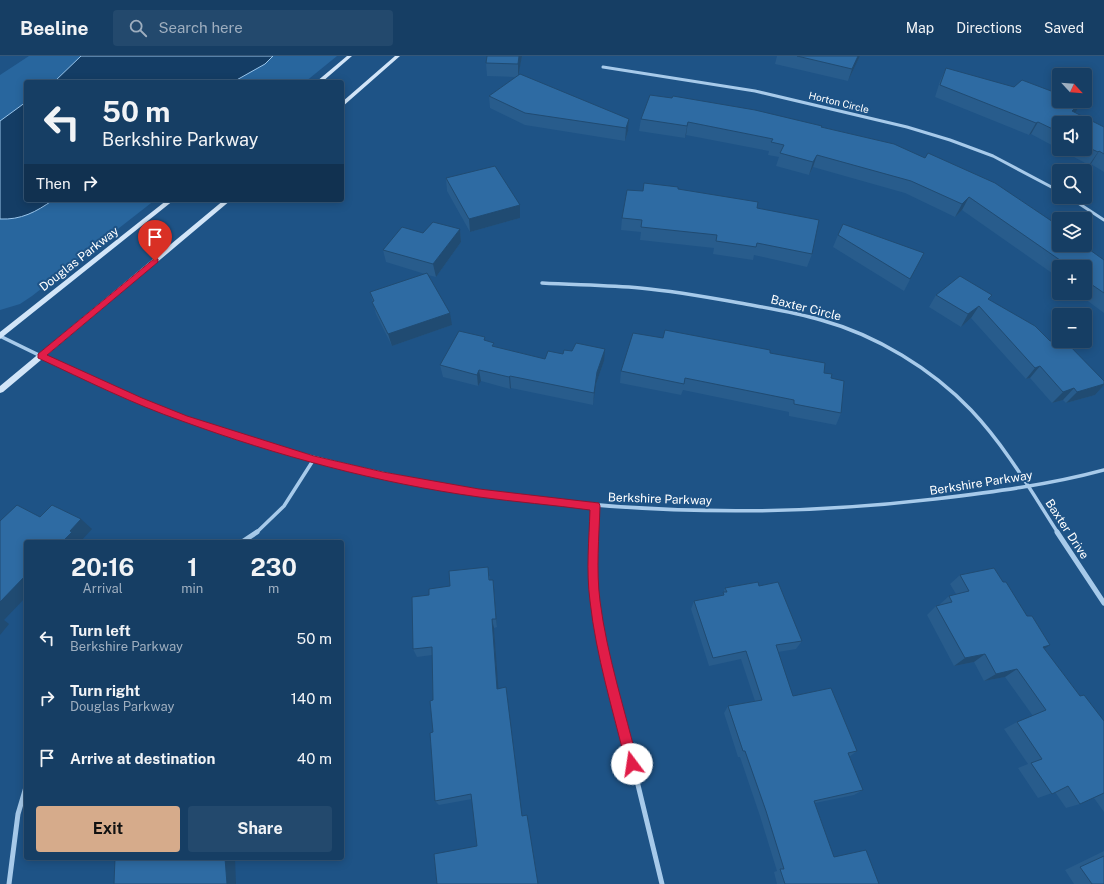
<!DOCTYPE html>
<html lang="en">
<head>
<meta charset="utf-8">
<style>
	body { margin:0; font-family:"Public Sans",sans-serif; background:#23496d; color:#f1f3f6; height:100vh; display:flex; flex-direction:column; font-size:15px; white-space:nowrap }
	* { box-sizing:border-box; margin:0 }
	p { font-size:13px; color:#9eaebf }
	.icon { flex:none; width:22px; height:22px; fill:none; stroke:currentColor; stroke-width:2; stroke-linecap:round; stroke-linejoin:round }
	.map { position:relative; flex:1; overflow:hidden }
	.side { position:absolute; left:24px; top:484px; width:320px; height:320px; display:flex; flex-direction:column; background:#163e64; border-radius:4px; box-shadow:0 2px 10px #0003,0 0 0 1px #355778 }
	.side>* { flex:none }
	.top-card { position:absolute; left:24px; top:24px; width:320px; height:122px; border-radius:4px; box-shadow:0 2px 10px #0003,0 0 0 1px #355778; background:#163e64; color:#f1f3f6; overflow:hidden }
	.needle { width:26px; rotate:116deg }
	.fabs { position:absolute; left:1052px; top:12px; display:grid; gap:8px }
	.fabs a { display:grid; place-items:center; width:40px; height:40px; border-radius:4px; background:#163e64; box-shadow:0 2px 10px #0003,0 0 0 1px #355778; font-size:20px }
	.pin { position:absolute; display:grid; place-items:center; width:34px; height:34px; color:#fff; margin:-41px -17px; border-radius:50% 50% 50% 0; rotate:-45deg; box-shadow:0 0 4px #0007 }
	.pin .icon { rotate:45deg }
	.me { position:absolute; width:44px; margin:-22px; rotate:346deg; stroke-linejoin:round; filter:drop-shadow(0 0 3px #0008) }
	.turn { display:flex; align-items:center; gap:14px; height:84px; padding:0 12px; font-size:18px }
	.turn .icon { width:52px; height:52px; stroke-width:2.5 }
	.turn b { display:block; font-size:28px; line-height:34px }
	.then { display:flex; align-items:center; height:38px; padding:0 12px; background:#0003; gap:8px; font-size:15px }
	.eta { display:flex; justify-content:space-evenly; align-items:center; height:68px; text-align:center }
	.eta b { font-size:24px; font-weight:700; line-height:28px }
	.button { display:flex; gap:8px; margin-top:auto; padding:8px 12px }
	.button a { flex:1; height:46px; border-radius:4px; background:#d6ab8b; color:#111; font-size:16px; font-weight:700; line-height:46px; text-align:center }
	.button a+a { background:#23496d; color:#f1f3f6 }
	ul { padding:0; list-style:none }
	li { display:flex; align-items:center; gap:12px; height:60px; padding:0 12px }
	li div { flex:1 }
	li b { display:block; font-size:15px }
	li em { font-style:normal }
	header { display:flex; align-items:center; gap:24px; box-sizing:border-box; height:56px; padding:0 20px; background:#163e64; border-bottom:1px solid #355778 }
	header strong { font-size:19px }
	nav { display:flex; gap:22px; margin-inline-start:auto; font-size:14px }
	.search { width:280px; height:36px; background:#23496d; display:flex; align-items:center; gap:10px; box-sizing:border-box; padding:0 14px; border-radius:4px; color:#9eaebf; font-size:15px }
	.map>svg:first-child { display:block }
	.green { fill:#28669e }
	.water { fill:#143d65; stroke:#9ac6ec }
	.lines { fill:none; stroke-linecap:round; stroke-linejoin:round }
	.street-far2 { stroke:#a7caea; stroke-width:3 }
	.street-far1 { stroke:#a7caea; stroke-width:3.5 }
	.street { stroke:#a7caea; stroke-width:5 }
	.secondary { fill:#d2e5f8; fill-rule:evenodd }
	.wall { fill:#285c8c }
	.shaded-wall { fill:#204b72 }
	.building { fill:#2e6ba3; stroke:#204b72 }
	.route { fill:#e11d48; stroke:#92132f }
	.labels { text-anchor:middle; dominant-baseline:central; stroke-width:4; stroke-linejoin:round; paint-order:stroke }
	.far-street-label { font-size:10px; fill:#fff; stroke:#1e5386 }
	.street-label { font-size:12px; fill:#fff; stroke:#1e5386 }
</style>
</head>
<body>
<header>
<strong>Beeline</strong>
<div class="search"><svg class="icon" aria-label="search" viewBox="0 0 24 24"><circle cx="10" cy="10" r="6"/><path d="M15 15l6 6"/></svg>Search here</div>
<nav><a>Map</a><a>Directions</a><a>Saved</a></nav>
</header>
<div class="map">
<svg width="1104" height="828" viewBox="0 0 1104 828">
	<rect width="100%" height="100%" fill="#1e5386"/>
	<path class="green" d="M29 0H337L305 26H26V144H155L32 240 20 248 0 254V19Z"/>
	<path class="water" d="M81 0H273L265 8 233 26H54Z
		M26 46V144H53C36 156 21 164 0 163V65Z"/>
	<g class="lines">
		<path class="street-far2" d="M603 11 755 35 907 71 950 84 993 100 1059 135
			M1069 141 1104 164"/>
		<path class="street-far1" d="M542 227C575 229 607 229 640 232 673 235 707 241 740 247 767 252 794 256 821 264 876 279 932 313 971 354 1006 391 1031 435 1058 477
			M0 280C63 311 126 342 193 366 246 385 302 399 357 412 547 455 742 466 935 443 992 436 1049 429 1104 414
			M256 477 284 450 314 403
			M594 477 595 450"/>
		<path class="street" d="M594 476C590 544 605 598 622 663 635 718 649 773 662 828
			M1057 476 1104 547
			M242 486 257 476
			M9 828 18 758 26 731"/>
		<path class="secondary" d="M347 0H352L322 26H316Z
			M395 0H400L342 51V46Z
			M167 144H174L0 283V276Z
			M224 144H231L3 336 0 337V330Z"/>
	</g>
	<path class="wall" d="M487 0H522L518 19 629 63 628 75 625 85 525 69 490 52 489 40 516 21 487 20 486 7Z
		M777 0H860L848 25 775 8Z
		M946 12 1075 56 1104 71V116L1091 108 1089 109 1059 93H1085V67H1059V93L1031 78 1029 79 935 41 940 25Z
		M641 63 822 71 894 88 1059 189 1104 204V257L1077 237H1085V211H1059V222L962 154 955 161 905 137 813 111 809 119 776 110 779 101 768 99 769 95 686 79 685 82 639 75Z
		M446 122 520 149V162L470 176 447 135Z
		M678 133 757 152 812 198 807 211 754 199 753 204 713 198 714 192 640 184 641 176 621 174 622 162 643 135Z
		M460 173 461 186 436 221 428 219 452 269 392 290 376 258 370 236 425 218 386 206 383 194 423 177Z
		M838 179 924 197 904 235 833 191Z
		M936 239H992L989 243 1050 285 1104 325V329L1095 339 1066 347 1063 344 1052 347 1030 322 1026 323 971 262 961 271 929 251Z
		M663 282 770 297 824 317 831 322 841 357 836 369 789 360V356L683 334 681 339 620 327 621 315Z
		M486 285 494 290 545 303 563 298 604 305 596 328 593 349 511 332 510 333 481 325 478 330 443 321 440 309Z
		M960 519 1044 593 1080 640 1104 665V756L1094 742 1080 748 1066 752 1055 736 1038 742 1018 712 1028 708 1004 673 1017 666 1033 660 1005 621 984 625 974 606 954 610 927 559 936 550 939 549 949 540 956 538 950 528Z
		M490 520V524H493L494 533 497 571 494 572 498 632 477 790 472 743 439 749 435 745 433 676V644L432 599 417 601 413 593 429 539 450 530Z
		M759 530 802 585 796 593 778 596 793 640 857 695 849 701 863 734 854 739 815 747 834 801 879 828H777L774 816 777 815 760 760 740 701H738L724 657 728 650 755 645 741 603 709 610 691 553 694 545 722 540 725 532Z
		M1104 795V828H1074L1065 814Z"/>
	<path class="shaded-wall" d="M519 0H522L518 21V8Z
		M858 0H860L859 2 848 25 852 13Z
		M1081 46 1074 59 1072 55Z
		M629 63 628 75 625 85 626 72Z
		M688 66 686 79 685 82 687 70Z
		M1038 66 1031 78 1029 79 1036 67Z
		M1099 95 1091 108 1089 109 1098 96Z
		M817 99 813 111 809 119 813 106Z
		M969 141 962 154 955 161 962 148Z
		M520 149V162L470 176 469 163Z
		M460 173 461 186 436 221 433 208Z
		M979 250 971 262 961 271 968 258Z
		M450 257 452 269 392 290 388 278Z
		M605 293 604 305 596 328 593 349 594 337 597 316Z
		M1040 310 1030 322 1026 323 1035 312Z
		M479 314 481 325 478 330 477 319Z
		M510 320 511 332 510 333 509 321Z
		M1104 328V329L1095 339 1066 347 1077 336Z
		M1074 332 1063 344 1052 347 1063 336Z
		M81 463 92 473 81 485 83 486H62L70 475Z
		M26 519V541L4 564 9 568 0 579V546Z
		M493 524 494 533 497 571 496 563Z
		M492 563 494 572 499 640 497 633Z
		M1050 589 1038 597 1043 591Z
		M985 598 974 606 954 610 965 602Z
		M1017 613 1005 621 984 625 996 618Z
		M225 802H235L236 828H227Z"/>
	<path class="building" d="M487 0H519L518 8 486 7Z
		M797 0H858L852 13Z
		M946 12 1014 31 1022 24 1059 38V45H1078L1081 46 1072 55 1104 71V98L1099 95 1098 96 1085 90V67H1059V76L1038 66 1036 67 940 29Z
		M520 18 629 63 626 72 525 57 489 40Z
		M650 39 672 42 673 40 755 54 822 70 821 71 894 88 925 102 928 97 995 127 1059 170V189H1083L1104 204V237L1085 224V211H1070L969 141 962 148 911 125 817 99 813 106 780 97 784 89 771 86 773 83 688 66 687 70 641 63Z
		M495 110 520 149 469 163 446 122Z
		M644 127 678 131V133L758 146 757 152 819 164 812 198 757 187 756 191 716 185 717 179 641 171 642 164 622 162 627 134 643 135Z
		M433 166 460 173 433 208 383 194 402 171 423 177Z
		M843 168 924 197 910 223 838 179Z
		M427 217 450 257 388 278 372 246 374 245 370 236Z
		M960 220 992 239 988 243 1035 270 1050 285 1059 283V285H1065L1104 325V328L1077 336 1074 332 1063 336 1040 310 1035 312 979 250 968 258 936 239Z
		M665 274 770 294V297L825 307 824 317 832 318 831 322 844 325 841 357 794 348V344L685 322 684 328 621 315 633 277 663 282Z
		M459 275 485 281 484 284 494 287 492 290 545 303 548 295 563 298 564 294 572 295 576 287 605 293 597 316 594 337 510 320 509 321 479 314 477 319 440 309Z
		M17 449 40 461 52 449 81 463 70 475 72 476 62 486H26V519L0 546V465Z
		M488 511 489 524H493L496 563H492L497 633 506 631 522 760 527 759 538 828H437L434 798 477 790 471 738 435 745 430 677 433 676 430 645 433 644 432 591 413 593 412 541 429 539V533L450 530 449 515Z
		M994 512 1003 526H1006L1027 560H1032L1050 589 1043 591 1080 640 1084 639 1104 665V737L1080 748 1068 730 1052 738 1031 707 1042 703 1017 666 1046 654 1017 613 996 618 985 598 965 602 936 550 952 546 949 540 969 535 960 519Z
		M758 526 759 530 778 526 802 585 776 589 793 640 831 632 857 695 848 697 863 734 814 745 834 801 866 794 879 828H785L780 813H784L766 755 745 695H743L728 650 762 644 746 595 713 602 694 545 724 539 723 536H727L725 532Z
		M1104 800V828H1092L1080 811Z
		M115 802H225L227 828H114Z"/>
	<path class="route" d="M155 202 158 203V206L47 299 142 342 187 360 314 400 383 416 479 433 599 447 600 450C599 482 596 513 600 545 607 600 625 654 638 708L636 712 632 714 628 712 626 708C613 654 596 600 590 545 586 514 589 484 590 454 553 449 516 446 479 441 378 427 278 400 182 365 133 348 85 324 38 302V298Z"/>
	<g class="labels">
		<g class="far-street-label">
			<text transform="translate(839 46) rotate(14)">Horton Circle</text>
		</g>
		<g class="street-label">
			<text transform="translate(79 203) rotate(-38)">Douglas Parkway</text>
			<text transform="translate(806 252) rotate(14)">Baxter Circle</text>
			<text transform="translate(981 427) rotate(-9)">Berkshire Parkway</text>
			<text transform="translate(660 443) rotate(2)">Berkshire Parkway</text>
			<text transform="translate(1067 473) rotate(57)">Baxter Drive</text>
		</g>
	</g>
</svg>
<div class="fabs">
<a><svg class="needle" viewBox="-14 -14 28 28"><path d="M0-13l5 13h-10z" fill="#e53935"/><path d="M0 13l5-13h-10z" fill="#9eaebf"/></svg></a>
<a><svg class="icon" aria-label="sound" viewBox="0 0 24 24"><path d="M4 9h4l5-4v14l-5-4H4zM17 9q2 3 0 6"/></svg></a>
<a><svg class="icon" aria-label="search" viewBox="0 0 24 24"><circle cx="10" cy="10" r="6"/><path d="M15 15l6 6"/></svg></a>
<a><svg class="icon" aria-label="layers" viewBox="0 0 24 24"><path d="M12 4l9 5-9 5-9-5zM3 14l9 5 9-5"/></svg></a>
<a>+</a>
<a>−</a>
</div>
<div class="pin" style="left:155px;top:205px;background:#d93025"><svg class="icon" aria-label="arrive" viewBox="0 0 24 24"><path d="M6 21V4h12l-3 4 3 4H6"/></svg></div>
<svg class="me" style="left:632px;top:708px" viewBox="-20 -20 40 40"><circle r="19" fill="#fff"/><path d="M0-13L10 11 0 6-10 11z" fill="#e11d48"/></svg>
<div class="top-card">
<div class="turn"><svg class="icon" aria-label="left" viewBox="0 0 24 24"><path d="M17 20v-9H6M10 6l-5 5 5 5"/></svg><div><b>50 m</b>Berkshire Parkway</div></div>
<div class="then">Then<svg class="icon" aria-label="right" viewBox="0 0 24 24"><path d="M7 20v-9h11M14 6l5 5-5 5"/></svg></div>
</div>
<section class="side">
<div class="eta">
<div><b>20:16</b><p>Arrival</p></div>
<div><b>1</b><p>min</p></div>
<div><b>230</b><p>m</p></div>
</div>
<ul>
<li><svg class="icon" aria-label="left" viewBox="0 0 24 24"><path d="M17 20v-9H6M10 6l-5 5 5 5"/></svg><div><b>Turn left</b><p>Berkshire Parkway</p></div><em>50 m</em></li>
<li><svg class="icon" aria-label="right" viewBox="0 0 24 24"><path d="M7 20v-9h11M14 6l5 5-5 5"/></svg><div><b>Turn right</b><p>Douglas Parkway</p></div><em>140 m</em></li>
<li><svg class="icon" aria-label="arrive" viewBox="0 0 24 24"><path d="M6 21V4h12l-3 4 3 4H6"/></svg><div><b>Arrive at destination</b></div><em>40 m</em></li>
</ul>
<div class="button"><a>Exit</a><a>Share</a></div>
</section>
</div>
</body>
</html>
